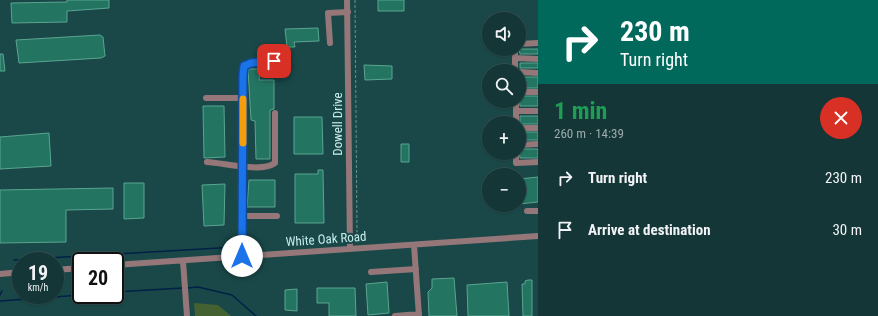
<!DOCTYPE html>
<html lang="en">
<head>
<meta charset="utf-8">
<style>
	body { margin:0; font-family:"Roboto Condensed",sans-serif; background:#1d3e3e; color:#f1f3f6; height:100vh; display:flex; flex-direction:column; font-size:15px; white-space:nowrap }
	* { box-sizing:border-box; margin:0 }
	p { font-size:13px; color:#9dabad }
	.icon { flex:none; width:22px; height:22px; fill:none; stroke:currentColor; stroke-width:2; stroke-linecap:round; stroke-linejoin:round }
	.map { position:relative; flex:1; overflow:hidden }
	.side { display:flex; flex-direction:column; background:#143636; width:340px }
	.side>* { flex:none }
	.hud { background:#00695c; color:#fff; overflow:hidden }
	.controls { position:absolute; left:482px; top:12px; display:grid; gap:8px }
	.controls a { display:grid; place-items:center; width:44px; height:44px; border-radius:50%; background:#143636; box-shadow:0 1px 3px #0004,0 0 0 1px #335051; font-size:20px }
	.speed { position:absolute; left:12px; top:252px; display:flex; gap:8px; font-size:20px; font-weight:700; text-align:center }
	.speed>* { display:grid; place-content:center; width:52px; height:52px; border-radius:50%; background:#143636; box-shadow:0 1px 3px #0004,0 0 0 1px #335051; line-height:1 }
	.speed small { font-size:10px; font-weight:400 }
	.speed .limit { border:2px solid #111; border-radius:6px; background:#fff; color:#111 }
	.pin { position:absolute; display:grid; place-items:center; width:34px; height:34px; color:#fff; margin:-17px; border-radius:8px; box-shadow:0 2px 6px #0006 }
	.me { position:absolute; width:44px; margin:-22px; rotate:0deg; stroke-linejoin:round; filter:drop-shadow(0 0 3px #0008) }
	.turn { display:flex; align-items:center; gap:14px; height:84px; padding:0 16px; font-size:18px }
	.turn .icon { width:52px; height:52px; stroke-width:2.5 }
	.turn b { display:block; font-size:28px; line-height:34px }
	.round { display:grid; place-items:center; flex:none; width:42px; height:42px; border-radius:21px; background:#1d3e3e }
	.summary { display:flex; align-items:center; justify-content:space-between; height:68px; padding:0 16px }
	h1 { font-size:24px; font-weight:700; line-height:30px; color:#1e9e55 }
	ul { padding:0; list-style:none }
	li { display:flex; align-items:center; gap:12px; height:52px; padding:0 16px }
	li div { flex:1 }
	li b { display:block; font-size:15px }
	li em { font-style:normal }
	main { display:flex; flex:1; min-height:0 }
	.map>svg:first-child { display:block }
	.green { fill:#446132 }
	.lines { fill:none; stroke-linecap:round; stroke-linejoin:round }
	.stream { stroke:#002148; stroke-width:1.5 }
	.building { fill:#247462; stroke:#59a591 }
	.path { stroke:#689493; stroke-width:1; stroke-dasharray:3 2; stroke-linecap:butt }
	.minor { stroke:#957779; stroke-width:6 }
	.route-casing { stroke:#114b97; stroke-width:10 }
	.route { stroke:#1a73e8; stroke-width:7 }
	.slow { stroke:#f59e0b; stroke-width:7 }
	.labels { text-anchor:middle; dominant-baseline:central; stroke-width:4; stroke-linejoin:round; paint-order:stroke }
	.street-label { font-size:13px; fill:#c5edec; stroke:#1a4848 }
</style>
</head>
<body>
<main>
<div class="map">
<svg width="538" height="316" viewBox="0 0 538 316">
	<rect width="100%" height="100%" fill="#1a4848"/>
	<path class="green" d="M194 303 218 305 231 316H195Z"/>
	<g class="lines">
		<path class="stream" d="M14 260 236 247
			M187 288 198 287 232 295 256 316
			M115 292 183 288
			M0 295 2 291
			M0 301 81 295"/>
	</g>
	<path class="building" d="M67 0H109V8L67 11V22L12 23 11 3 67 2Z
		M378 0H404V11H378Z
		M318 28 319 41 294 42 295 47H287L285 29Z
		M100 35 103 37 105 56 101 58 19 63 16 40Z
		M519 49H538V54H520Z
		M0 54H3L5 71H0Z
		M520 63H538V68H520Z
		M364 65 392 66V79L365 80Z
		M248 69H260L259 80H274V109L270 110V159H256L255 121 251 120Z
		M519 77H538V88H519Z
		M519 96H538V106H520Z
		M203 106H224L225 157 204 158Z
		M520 116H538V124H520Z
		M294 117H322L323 154H294Z
		M519 132H538V140H519Z
		M49 133 51 166 0 169V137Z
		M401 144H409V162H401Z
		M538 149V158H520L519 149Z
		M318 170H323L324 223H295V174H318Z
		M538 177V202L519 204V179Z
		M249 180H275V207H247Z
		M124 183H144V218L124 219Z
		M225 184 224 225 204 226 202 185Z
		M113 188V209L66 210V242L0 243V190Z
		M454 278 457 316H429L428 292 432 288V279Z
		M528 280H532V316H523L522 284H525V281Z
		M387 282 389 313 368 315 366 284Z
		M507 282 509 316H468L467 285Z
		M317 288H355L356 316H329V303H317Z
		M297 289V311L285 310V290Z"/>
	<g class="lines">
		<path class="path" d="M355 0 357 233"/>
		<path class="minor" d="M347 0 350 249
			M330 43 328 13 348 12
			M519 44 538 43
			M515 49V71
			M515 58 538 59
			M519 72 538 73
			M519 92H538
			M206 98H243
			M516 101V123
			M516 111H538
			M519 128H538
			M519 145 538 144
			M516 153V163L538 162
			M207 162C225 163 261 173 275 163V113
			M527 211H538
			M242 216H277
			M414 245 419 316
			M242 256 244 66 251 63 274 61
			M183 261 187 316
			M115 265 538 236
			M55 270 81 268
			M371 272 416 269
			M0 274 21 272
			M395 316 419 314"/>
	</g>
	<g class="lines">
		<defs>
			<path id="route" d="M242 256 243 75 244 66 251 63 274 61"/>
		</defs>
		<use href="#route" class="route-casing"/>
		<use href="#route" class="route"/>
		<path class="slow" d="M243 99V143"/>
	</g>
	<g class="labels">
		<g class="street-label">
			<text transform="translate(337 124) rotate(-90)">Dowell Drive</text>
			<text transform="translate(326 239) rotate(-4)">White Oak Road</text>
		</g>
	</g>
</svg>
<div class="controls">
<a><svg class="icon" aria-label="sound" viewBox="0 0 24 24"><path d="M4 9h4l5-4v14l-5-4H4zM17 9q2 3 0 6"/></svg></a>
<a><svg class="icon" aria-label="search" viewBox="0 0 24 24"><circle cx="10" cy="10" r="6"/><path d="M15 15l6 6"/></svg></a>
<a>+</a>
<a>−</a>
</div>
<div class="speed"><div>19<small>km/h</small></div><div class="limit">20</div></div>
<div class="pin" style="left:274px;top:61px;background:#d93025"><svg class="icon" aria-label="arrive" viewBox="0 0 24 24"><path d="M6 21V4h12l-3 4 3 4H6"/></svg></div>
<svg class="me" style="left:242px;top:256px" viewBox="-20 -20 40 40"><circle r="19" fill="#fff"/><path d="M0-13L10 11 0 6-10 11z" fill="#1a73e8"/></svg>
</div>
<section class="side">
<div class="hud">
<div class="turn"><svg class="icon" aria-label="right" viewBox="0 0 24 24"><path d="M7 20v-9h11M14 6l5 5-5 5"/></svg><div><b>230 m</b>Turn right</div></div>
</div>
<div class="summary"><div><h1>1 min</h1><p>260 m · 14:39</p></div><a class="round" style="background:#d93025;color:#fff"><svg class="icon" aria-label="close" viewBox="0 0 24 24"><path d="M6 6l12 12M18 6L6 18"/></svg></a></div>
<ul>
<li><svg class="icon" aria-label="right" viewBox="0 0 24 24"><path d="M7 20v-9h11M14 6l5 5-5 5"/></svg><div><b>Turn right</b></div><em>230 m</em></li>
<li><svg class="icon" aria-label="arrive" viewBox="0 0 24 24"><path d="M6 21V4h12l-3 4 3 4H6"/></svg><div><b>Arrive at destination</b></div><em>30 m</em></li>
</ul>
</section>
</main>
</body>
</html>
